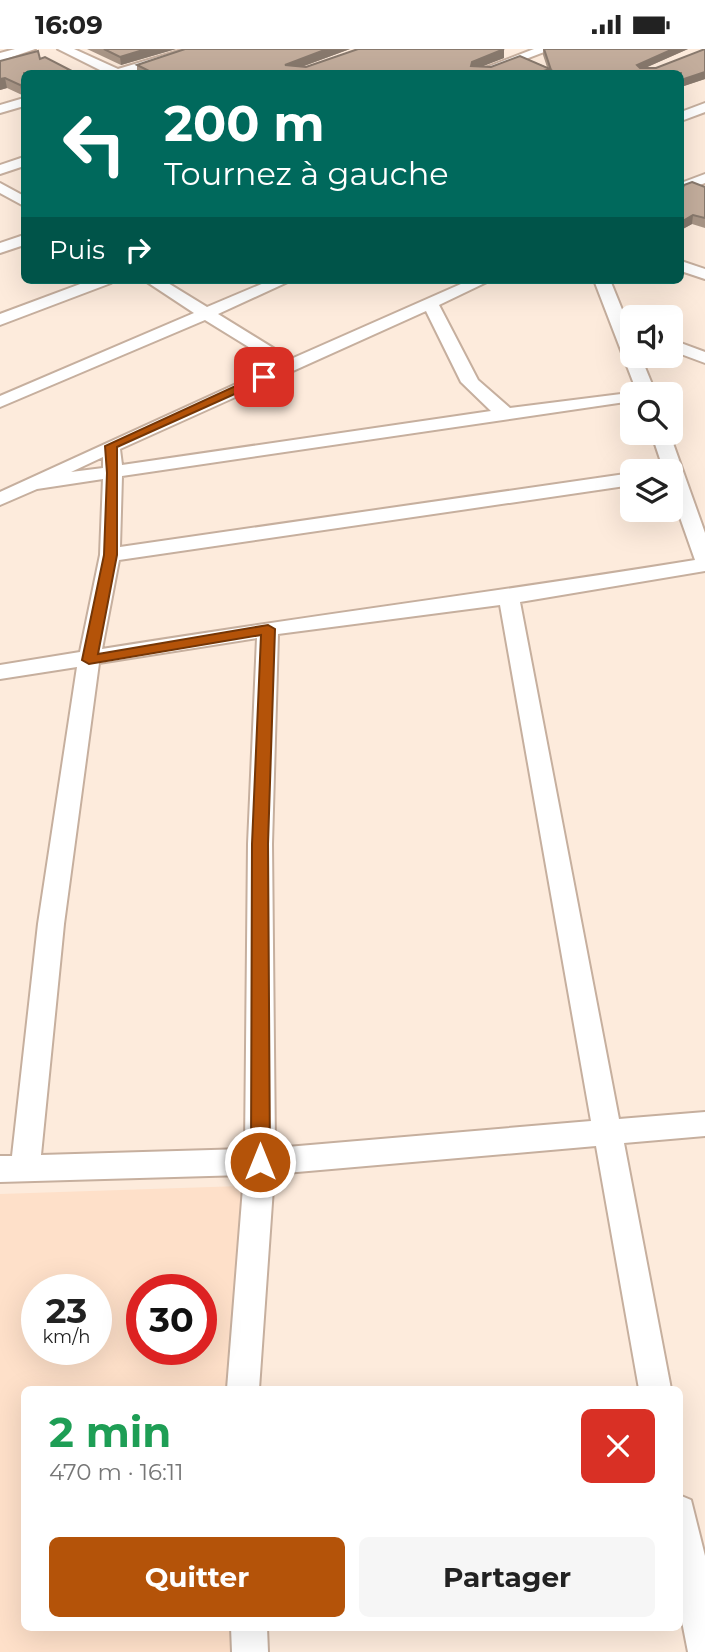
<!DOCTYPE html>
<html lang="fr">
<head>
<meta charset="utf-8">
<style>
	body { margin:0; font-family:Montserrat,sans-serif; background:#f6f6f6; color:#222; height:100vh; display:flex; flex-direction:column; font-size:26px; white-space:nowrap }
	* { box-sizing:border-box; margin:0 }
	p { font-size:23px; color:#767676 }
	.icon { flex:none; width:38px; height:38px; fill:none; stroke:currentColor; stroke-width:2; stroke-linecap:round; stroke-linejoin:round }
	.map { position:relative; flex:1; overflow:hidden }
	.side { position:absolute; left:21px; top:1337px; width:662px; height:245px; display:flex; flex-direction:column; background:#fff; border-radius:10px; box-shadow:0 7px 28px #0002 }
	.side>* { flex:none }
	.guide { position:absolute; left:21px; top:21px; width:663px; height:214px; border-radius:10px; box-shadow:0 7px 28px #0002; background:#00695c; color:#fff; overflow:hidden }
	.tools { position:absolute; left:620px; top:256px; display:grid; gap:14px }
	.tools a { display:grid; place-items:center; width:63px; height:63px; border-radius:10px; background:#fff; box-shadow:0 7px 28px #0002; font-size:35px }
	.speed { position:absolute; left:21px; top:1225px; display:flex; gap:14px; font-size:35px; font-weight:700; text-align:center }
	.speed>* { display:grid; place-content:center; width:91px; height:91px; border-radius:50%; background:#fff; box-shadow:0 7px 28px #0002; line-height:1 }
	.speed small { font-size:18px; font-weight:400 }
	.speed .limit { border:10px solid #d22; background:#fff; color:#111 }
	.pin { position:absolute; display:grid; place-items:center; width:60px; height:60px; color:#fff; margin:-30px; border-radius:14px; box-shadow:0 4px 10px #0006 }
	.me { position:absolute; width:77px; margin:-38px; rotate:0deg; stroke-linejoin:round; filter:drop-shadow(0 0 5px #0008) }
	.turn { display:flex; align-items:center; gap:24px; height:147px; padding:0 28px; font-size:32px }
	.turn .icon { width:91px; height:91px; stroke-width:2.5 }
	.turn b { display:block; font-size:49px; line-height:60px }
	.then { display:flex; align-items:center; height:66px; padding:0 28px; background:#0003; gap:14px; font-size:26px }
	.round { display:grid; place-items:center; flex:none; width:74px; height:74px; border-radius:10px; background:#f6f6f6 }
	.overview { display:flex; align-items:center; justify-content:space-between; height:119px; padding:0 28px }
	h1 { font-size:42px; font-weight:700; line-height:52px; color:#1e9e55 }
	.button { display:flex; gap:14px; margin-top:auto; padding:14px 28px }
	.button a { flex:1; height:80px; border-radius:10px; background:#b45309; color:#fff; font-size:28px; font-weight:700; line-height:80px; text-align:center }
	.button a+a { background:#f6f6f6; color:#222 }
	.status { display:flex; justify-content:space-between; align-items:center; height:49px; padding:0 35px; background:#fff; direction:ltr }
	.status svg { height:19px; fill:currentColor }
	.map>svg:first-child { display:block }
	.built { fill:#fee0c9; fill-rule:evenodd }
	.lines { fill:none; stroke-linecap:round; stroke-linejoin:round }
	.minor-casing { stroke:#c6af9e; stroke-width:4 }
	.minor { fill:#fff; fill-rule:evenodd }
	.wall { fill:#a89586 }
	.shaded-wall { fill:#88796d }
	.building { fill:#c3ad9c; stroke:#88796d; stroke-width:2 }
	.route { fill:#b45309; stroke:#753606; stroke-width:2 }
</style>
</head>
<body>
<div class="status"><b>16:09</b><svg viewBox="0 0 49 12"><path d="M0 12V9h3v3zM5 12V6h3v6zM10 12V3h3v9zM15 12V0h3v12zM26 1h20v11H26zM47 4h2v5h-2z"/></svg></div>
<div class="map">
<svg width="705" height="1603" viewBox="0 0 705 1603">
	<rect width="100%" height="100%" fill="#fdebdc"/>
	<path class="built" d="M241 1137 242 1340H24V1578L243 1579 244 1603H0V1145ZM37 1241H96V1300H37ZM142 1241H201V1300H142Z"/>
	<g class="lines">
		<defs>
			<path id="minor" d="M15 0H35L0 12V4Z
				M58 0H74L118 20 185 0H204L131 24H106Z
				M534 0H552L489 24H472Z
				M24 49V57L0 64V56Z
				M705 54V63L681 72V63Z
				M24 108V117L0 125V116Z
				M705 125V134L681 143V134Z
				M0 134 24 147V157L0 144Z
				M24 186V196L0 204V194Z
				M681 212 705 220V230L681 222Z
				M91 231H113L111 234 0 276V265Z
				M144 231H163L207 258 271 231H292L218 265 291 310 470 231H491L439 256 478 331 510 359 637 343 594 231H610L632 285V306H640L656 345H632V352L122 427 120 498 632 424V436L119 511 102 600C299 568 498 543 695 511L670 440V422H664L651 383H669L705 484V522L520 553 619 1070 705 1063V1087L624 1094 671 1340H639L596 1097 274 1125 259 1340H227L244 1126 0 1133V1107H12L38 875 77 618 0 630V616L80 603 100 506 103 430 37 440 0 456V443L278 316 205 271 0 358V347L194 264ZM426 262 461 333 491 362 122 416 120 400ZM103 408V419L71 423ZM500 556 591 1072 275 1099 272 795 278 585ZM257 589 248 795 245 1100 41 1106 64 875 99 614Z
				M670 290 705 303V314L670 301Z
				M679 1446 691 1451 705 1507V1603H688L679 1557Z
				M231 1578H267L268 1603H232Z"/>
		</defs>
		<use href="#minor" class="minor-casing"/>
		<use href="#minor" class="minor"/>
	</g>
	<path class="wall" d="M87 0H176L121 16Z
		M185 0H350L304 17 306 18 358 0H504V9L482 17 491 18 520 7 547 18 543 6V0H688L645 19H656L705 0V30L681 38V24H137V16Z
		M40 10 70 21 71 24H24L22 46 7 39 0 41V12Z
		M705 138V179L692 175 681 181V144Z"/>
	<path class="shaded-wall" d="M146 0H176L121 16 120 8Z
		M327 0H350L285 24V16Z
		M504 0V9L471 22 472 13Z
		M673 0H688L636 23 637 16Z
		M550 20V24H537Z
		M705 23V30L681 38V31Z
		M5 29 7 39 0 41V30Z
		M24 35V46H22L20 36Z
		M693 166 692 175 681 181V173Z"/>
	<path class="building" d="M104 0H146L120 8Z
		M185 0H327L285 16 306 18 358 0H504L472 13 471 17 491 18 520 7 550 20 537 24H153L137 16Z
		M544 0H673L637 16 640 19H656L705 0V23L681 31V24H552Z
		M38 2 40 10 45 8 70 21 59 24H24V35L20 36 5 29 0 30V12Z
		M692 133 705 138V169L693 166 681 173V144L684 136Z"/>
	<path class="route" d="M264 324 270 328 268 330 117 398V506L98 605 268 576 275 580 268 795 270 1113 267 1119 260 1121 253 1119 251 1113 252 795 261 586 89 615 82 611 104 506 107 424 105 397Z"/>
</svg>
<div class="tools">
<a><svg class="icon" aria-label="sound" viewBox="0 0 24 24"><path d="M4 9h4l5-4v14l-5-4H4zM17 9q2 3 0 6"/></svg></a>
<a><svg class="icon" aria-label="search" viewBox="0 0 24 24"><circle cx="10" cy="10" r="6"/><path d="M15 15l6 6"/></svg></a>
<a><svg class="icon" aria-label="layers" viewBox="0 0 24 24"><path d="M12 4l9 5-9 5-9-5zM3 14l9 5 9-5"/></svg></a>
</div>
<div class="speed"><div>23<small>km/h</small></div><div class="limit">30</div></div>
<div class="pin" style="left:264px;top:328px;background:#d93025"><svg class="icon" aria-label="arrive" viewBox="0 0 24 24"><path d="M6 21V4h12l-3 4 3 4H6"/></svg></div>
<svg class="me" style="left:260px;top:1113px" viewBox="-20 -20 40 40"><circle r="17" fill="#b45309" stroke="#fff" stroke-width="3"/><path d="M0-11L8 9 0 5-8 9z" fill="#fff"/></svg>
<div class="guide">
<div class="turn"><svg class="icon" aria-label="left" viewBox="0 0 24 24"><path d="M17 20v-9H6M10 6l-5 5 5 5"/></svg><div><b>200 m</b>Tournez à gauche</div></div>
<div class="then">Puis<svg class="icon" aria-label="right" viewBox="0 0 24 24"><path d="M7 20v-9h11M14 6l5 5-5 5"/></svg></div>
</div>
<section class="side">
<div class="overview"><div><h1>2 min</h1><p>470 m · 16:11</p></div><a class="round" style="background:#d93025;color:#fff"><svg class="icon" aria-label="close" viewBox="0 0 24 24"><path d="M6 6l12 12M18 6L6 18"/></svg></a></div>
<div class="button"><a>Quitter</a><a>Partager</a></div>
</section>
</div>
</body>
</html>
